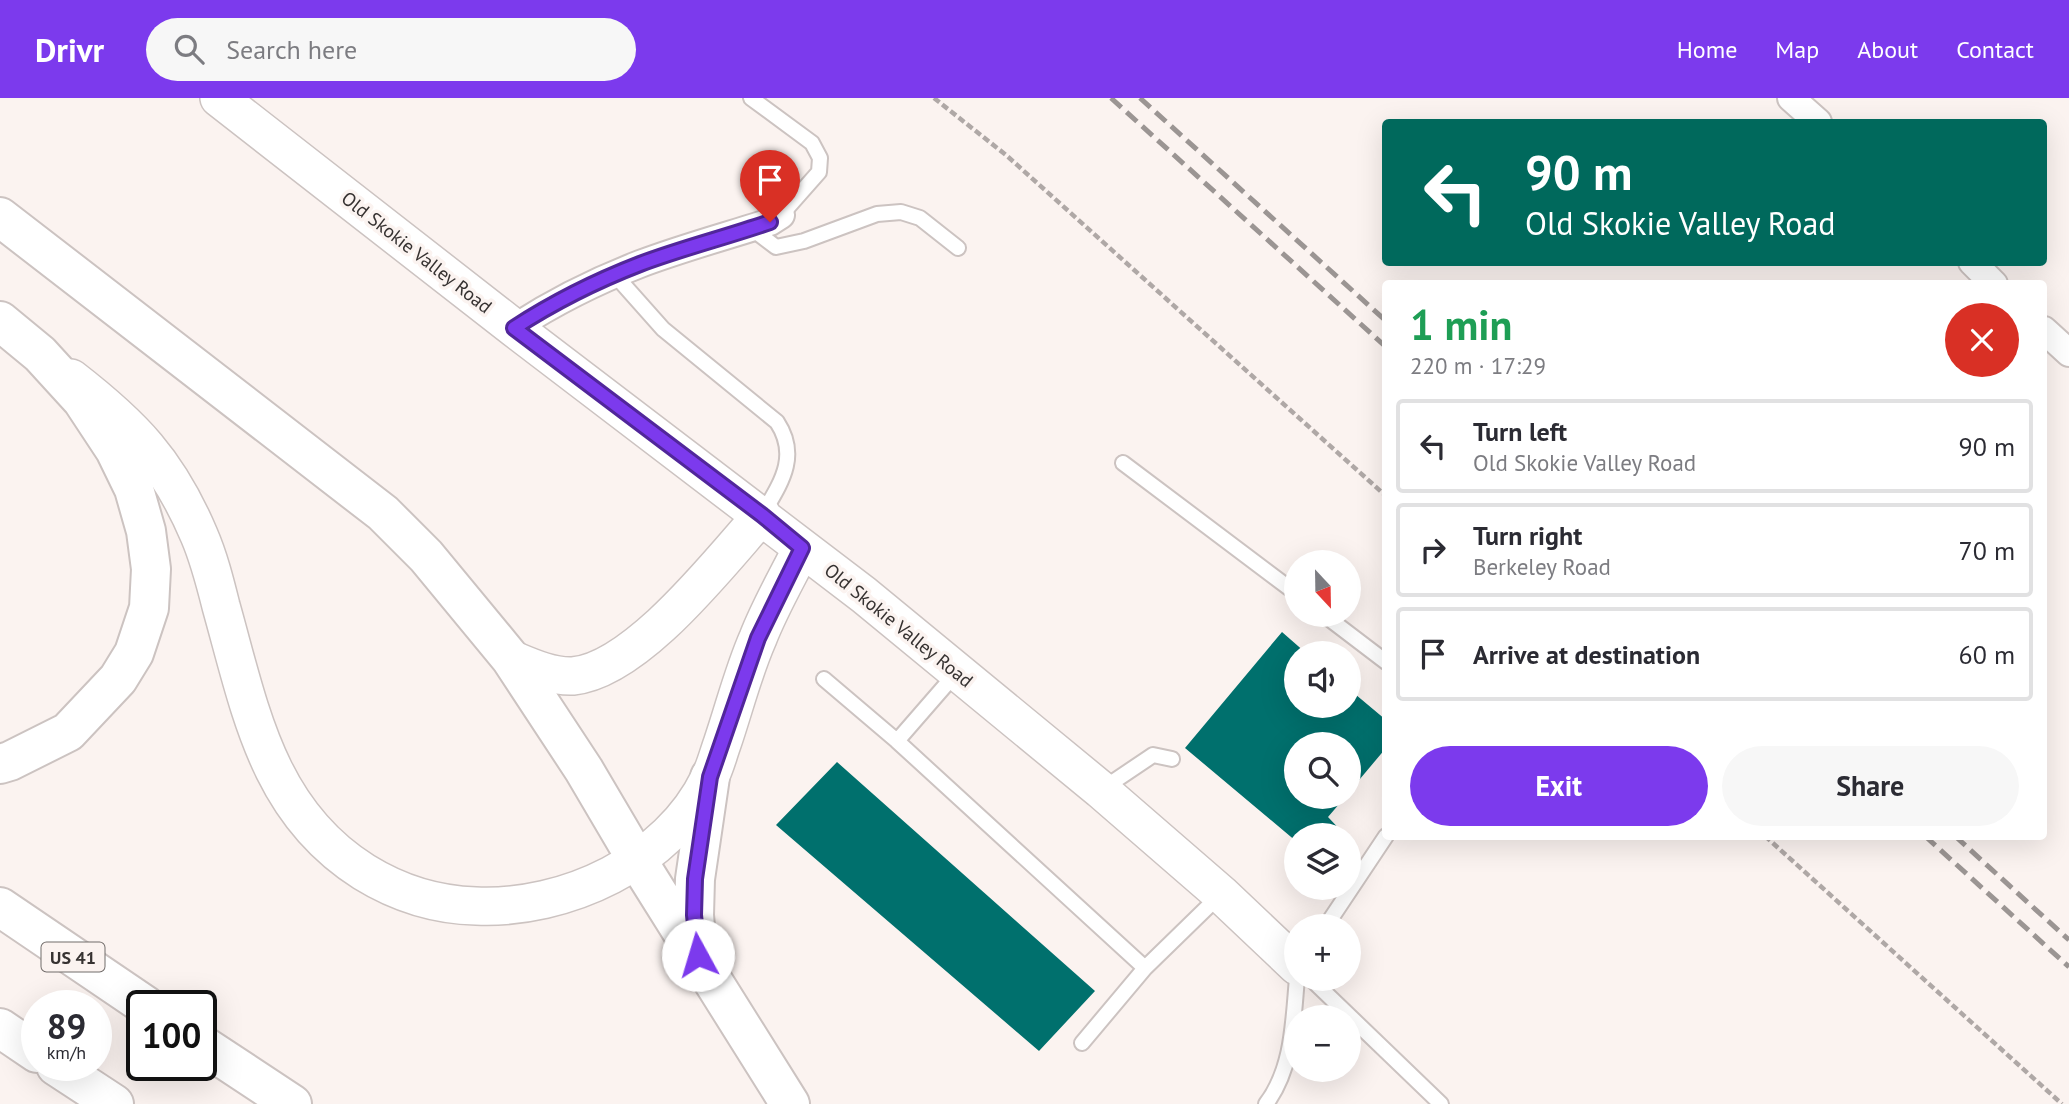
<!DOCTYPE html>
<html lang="en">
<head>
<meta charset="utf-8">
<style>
	body { margin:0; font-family:"PT Sans",sans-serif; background:#f7f7f7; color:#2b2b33; height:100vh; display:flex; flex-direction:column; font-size:26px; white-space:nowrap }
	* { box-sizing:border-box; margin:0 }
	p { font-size:23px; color:#7c7c81 }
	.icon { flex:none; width:38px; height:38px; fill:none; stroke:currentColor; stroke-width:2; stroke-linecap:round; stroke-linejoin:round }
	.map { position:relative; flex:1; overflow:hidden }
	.sheet { position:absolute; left:1382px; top:182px; width:665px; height:560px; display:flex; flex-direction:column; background:#fff; border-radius:7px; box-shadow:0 7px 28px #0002 }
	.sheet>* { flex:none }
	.top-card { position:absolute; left:1382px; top:21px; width:665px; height:147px; border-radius:7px; box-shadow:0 7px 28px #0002; background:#00695c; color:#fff; overflow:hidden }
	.needle { width:46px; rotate:158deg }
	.tools { position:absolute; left:1284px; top:452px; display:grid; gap:14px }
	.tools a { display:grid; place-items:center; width:77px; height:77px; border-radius:50%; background:#fff; box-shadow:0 7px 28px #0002; font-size:35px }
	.speed { position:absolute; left:21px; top:892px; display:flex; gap:14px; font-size:35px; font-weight:700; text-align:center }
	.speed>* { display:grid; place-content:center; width:91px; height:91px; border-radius:50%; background:#fff; box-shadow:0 7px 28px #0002; line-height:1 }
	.speed small { font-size:18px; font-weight:400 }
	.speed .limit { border:4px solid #111; border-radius:10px; background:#fff; color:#111 }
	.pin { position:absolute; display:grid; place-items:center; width:60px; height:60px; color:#fff; margin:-72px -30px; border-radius:50% 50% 50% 0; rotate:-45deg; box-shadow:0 0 7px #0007 }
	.pin .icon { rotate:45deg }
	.me { position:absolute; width:77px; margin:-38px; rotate:354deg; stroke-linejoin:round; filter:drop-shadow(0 0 5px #0008) }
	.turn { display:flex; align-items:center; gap:24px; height:147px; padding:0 28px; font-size:32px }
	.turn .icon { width:91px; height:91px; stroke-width:2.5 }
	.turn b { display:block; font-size:49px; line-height:60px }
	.round { display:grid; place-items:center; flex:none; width:74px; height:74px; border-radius:37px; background:#f7f7f7 }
	.overview { display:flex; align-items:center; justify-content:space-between; height:119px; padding:0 28px }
	h1 { font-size:42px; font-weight:700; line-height:52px; color:#1e9e55 }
	.primary-button { display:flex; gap:14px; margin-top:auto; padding:14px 28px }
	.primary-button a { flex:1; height:80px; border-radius:42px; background:#7c3aed; color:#fff; font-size:28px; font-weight:700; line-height:80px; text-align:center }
	.primary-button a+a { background:#f7f7f7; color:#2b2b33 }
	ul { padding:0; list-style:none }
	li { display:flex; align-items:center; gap:21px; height:94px; margin:0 14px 10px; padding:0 14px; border:4px solid #e1e1e2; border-radius:7px }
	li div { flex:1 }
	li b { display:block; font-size:26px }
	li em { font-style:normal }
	header { display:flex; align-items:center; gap:42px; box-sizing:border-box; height:98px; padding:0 35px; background:#7c3aed; color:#fff }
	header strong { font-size:33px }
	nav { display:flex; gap:38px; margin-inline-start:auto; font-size:24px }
	.search { width:490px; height:63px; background:#f7f7f7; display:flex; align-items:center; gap:18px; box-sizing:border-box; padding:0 24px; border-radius:38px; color:#7c7c81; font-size:26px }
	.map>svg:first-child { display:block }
	.building { fill:#00706d }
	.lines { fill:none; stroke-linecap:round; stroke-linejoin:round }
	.lane-casing { stroke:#ccc3c1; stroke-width:18 }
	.street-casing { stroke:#ccc3c1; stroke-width:30 }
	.secondary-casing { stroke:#ccc3c1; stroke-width:40 }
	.highway-casing { stroke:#ccc3c1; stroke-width:42 }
	.path { stroke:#afa8a6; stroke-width:4.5; stroke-dasharray:7 3.5; stroke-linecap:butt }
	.lane { stroke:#fff; stroke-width:14 }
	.street { stroke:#fff; stroke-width:26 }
	.secondary { stroke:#fff; stroke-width:37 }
	.highway { stroke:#fff; stroke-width:38 }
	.rail { stroke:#9b9593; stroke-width:5; stroke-dasharray:14 7; stroke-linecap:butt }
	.route-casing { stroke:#51269a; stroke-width:18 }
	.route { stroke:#7c3aed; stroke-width:12 }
	.labels { text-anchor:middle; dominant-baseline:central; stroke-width:7; stroke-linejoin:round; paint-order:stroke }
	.shield { fill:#fbf3f0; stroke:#716c6a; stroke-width:2 }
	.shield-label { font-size:18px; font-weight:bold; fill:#363231 }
	.street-label { font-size:19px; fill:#363231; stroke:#fbf3f0 }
</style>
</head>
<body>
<header>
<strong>Drivr</strong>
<div class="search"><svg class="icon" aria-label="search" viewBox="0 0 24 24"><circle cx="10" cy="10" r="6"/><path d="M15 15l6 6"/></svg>Search here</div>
<nav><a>Home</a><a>Map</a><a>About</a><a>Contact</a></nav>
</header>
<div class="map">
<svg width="2069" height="1006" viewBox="0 0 2069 1006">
	<rect width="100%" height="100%" fill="#fbf3f0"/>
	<path class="building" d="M1282 534 1306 555H1297V607H1349V591L1386 622V650L1349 694V646H1297V698H1346L1328 719 1345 737H1297V744L1185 650Z
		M837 664 1095 893 1039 953 776 727Z"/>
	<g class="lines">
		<defs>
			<path id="lane" d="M751 0 812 45 820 60 819 74 781 117
				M751 130 776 149 804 143 877 116 901 114 920 120 958 150
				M615 177 663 231 777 324C800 359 780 386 762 417
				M1123 365 1297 496
				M1323 516 1386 564
				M957 574 897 643 1145 870 1221 796
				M824 581 897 643
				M1101 692 1153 657 1172 661
				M1326 828 1386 738
				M1310 880 1441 1006
				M1082 945 1145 870
				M1266 1006C1293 970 1293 924 1297 880"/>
			<path id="street" d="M1791 0 1818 24
				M1972 164 1994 186
				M514 230C554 204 596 183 640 166 682 150 727 138 770 124L781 117
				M2044 232 2069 255"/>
			<path id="secondary" d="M219 0 514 230 864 497 1101 692 1221 796 1297 868
				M71 280C133 328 168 364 199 437 209 460 215 484 221 508 250 611 267 713 364 774 398 795 437 807 476 808 565 812 669 764 709 681 715 670 718 657 722 646 734 611 743 574 758 540 770 509 787 480 802 450
				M511 561C530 569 552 579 573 578 637 572 720 464 762 417"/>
			<path id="highway" d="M0 119 383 415 426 458 511 561 584 672 637 762 790 1006
				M0 223 40 256 82 302 115 352 134 391 146 433 151 471 149 510 134 555 118 581 68 634 10 663 0 666
				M0 809 146 908
				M697 852 694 817 695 781 710 679
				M0 930 37 955
				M201 946 292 1006
				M56 968 114 1006"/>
		</defs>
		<use href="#lane" class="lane-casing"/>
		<use href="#street" class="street-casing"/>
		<use href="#secondary" class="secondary-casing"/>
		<use href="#highway" class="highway-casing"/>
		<path class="path" d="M934 0 1006 57 1386 398
			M1765 738 2062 1006"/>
		<use href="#lane" class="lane"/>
		<use href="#street" class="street"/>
		<use href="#secondary" class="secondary"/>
		<use href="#highway" class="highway"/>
		<path class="rail" d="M1111 0 1386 249
			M1140 0 1386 223
			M1925 738 2069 869
			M1955 738 2069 842"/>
	</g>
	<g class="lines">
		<defs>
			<path id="route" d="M698 857 694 817 695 781 710 679 758 540 802 450 762 417 514 230C554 204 596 183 640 166 682 150 727 139 770 124"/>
		</defs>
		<use href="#route" class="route-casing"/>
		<use href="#route" class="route"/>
	</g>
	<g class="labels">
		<rect class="shield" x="41.5" y="844.5" width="63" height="29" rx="5"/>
		<g class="shield-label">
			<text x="73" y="859">US 41</text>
		</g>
		<g class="street-label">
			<text transform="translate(417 154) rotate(38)">Old Skokie Valley Road</text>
			<text transform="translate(899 527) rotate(39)">Old Skokie Valley Road</text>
		</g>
	</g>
</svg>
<div class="tools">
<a><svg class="needle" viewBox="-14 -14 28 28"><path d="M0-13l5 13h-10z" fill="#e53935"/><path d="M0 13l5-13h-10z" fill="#7c7c81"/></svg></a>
<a><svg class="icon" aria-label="sound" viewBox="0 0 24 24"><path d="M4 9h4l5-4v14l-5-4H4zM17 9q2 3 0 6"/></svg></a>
<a><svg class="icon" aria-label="search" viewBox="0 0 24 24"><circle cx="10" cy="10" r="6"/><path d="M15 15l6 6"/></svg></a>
<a><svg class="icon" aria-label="layers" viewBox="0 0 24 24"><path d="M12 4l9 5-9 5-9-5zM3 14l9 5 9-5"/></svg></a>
<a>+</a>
<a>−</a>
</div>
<div class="speed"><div>89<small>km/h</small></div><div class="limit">100</div></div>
<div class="pin" style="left:770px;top:124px;background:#d93025"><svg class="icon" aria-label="arrive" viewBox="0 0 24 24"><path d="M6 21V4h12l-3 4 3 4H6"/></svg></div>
<svg class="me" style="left:698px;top:857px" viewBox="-20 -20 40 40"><circle r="19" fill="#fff"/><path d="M0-13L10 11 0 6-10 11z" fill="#7c3aed"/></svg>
<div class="top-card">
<div class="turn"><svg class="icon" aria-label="left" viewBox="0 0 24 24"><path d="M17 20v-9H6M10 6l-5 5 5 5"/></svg><div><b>90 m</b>Old Skokie Valley Road</div></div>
</div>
<section class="sheet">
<div class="overview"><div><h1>1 min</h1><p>220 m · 17:29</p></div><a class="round" style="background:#d93025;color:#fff"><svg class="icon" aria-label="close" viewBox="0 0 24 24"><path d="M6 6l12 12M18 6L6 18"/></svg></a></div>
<ul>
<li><svg class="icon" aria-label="left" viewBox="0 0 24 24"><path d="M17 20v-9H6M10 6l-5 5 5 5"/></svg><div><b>Turn left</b><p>Old Skokie Valley Road</p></div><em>90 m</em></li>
<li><svg class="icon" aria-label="right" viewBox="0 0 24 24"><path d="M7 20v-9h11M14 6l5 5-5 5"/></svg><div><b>Turn right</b><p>Berkeley Road</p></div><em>70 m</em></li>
<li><svg class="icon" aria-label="arrive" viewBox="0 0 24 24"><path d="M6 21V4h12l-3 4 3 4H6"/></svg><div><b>Arrive at destination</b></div><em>60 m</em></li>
</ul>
<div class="primary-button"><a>Exit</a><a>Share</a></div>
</section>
</div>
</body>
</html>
